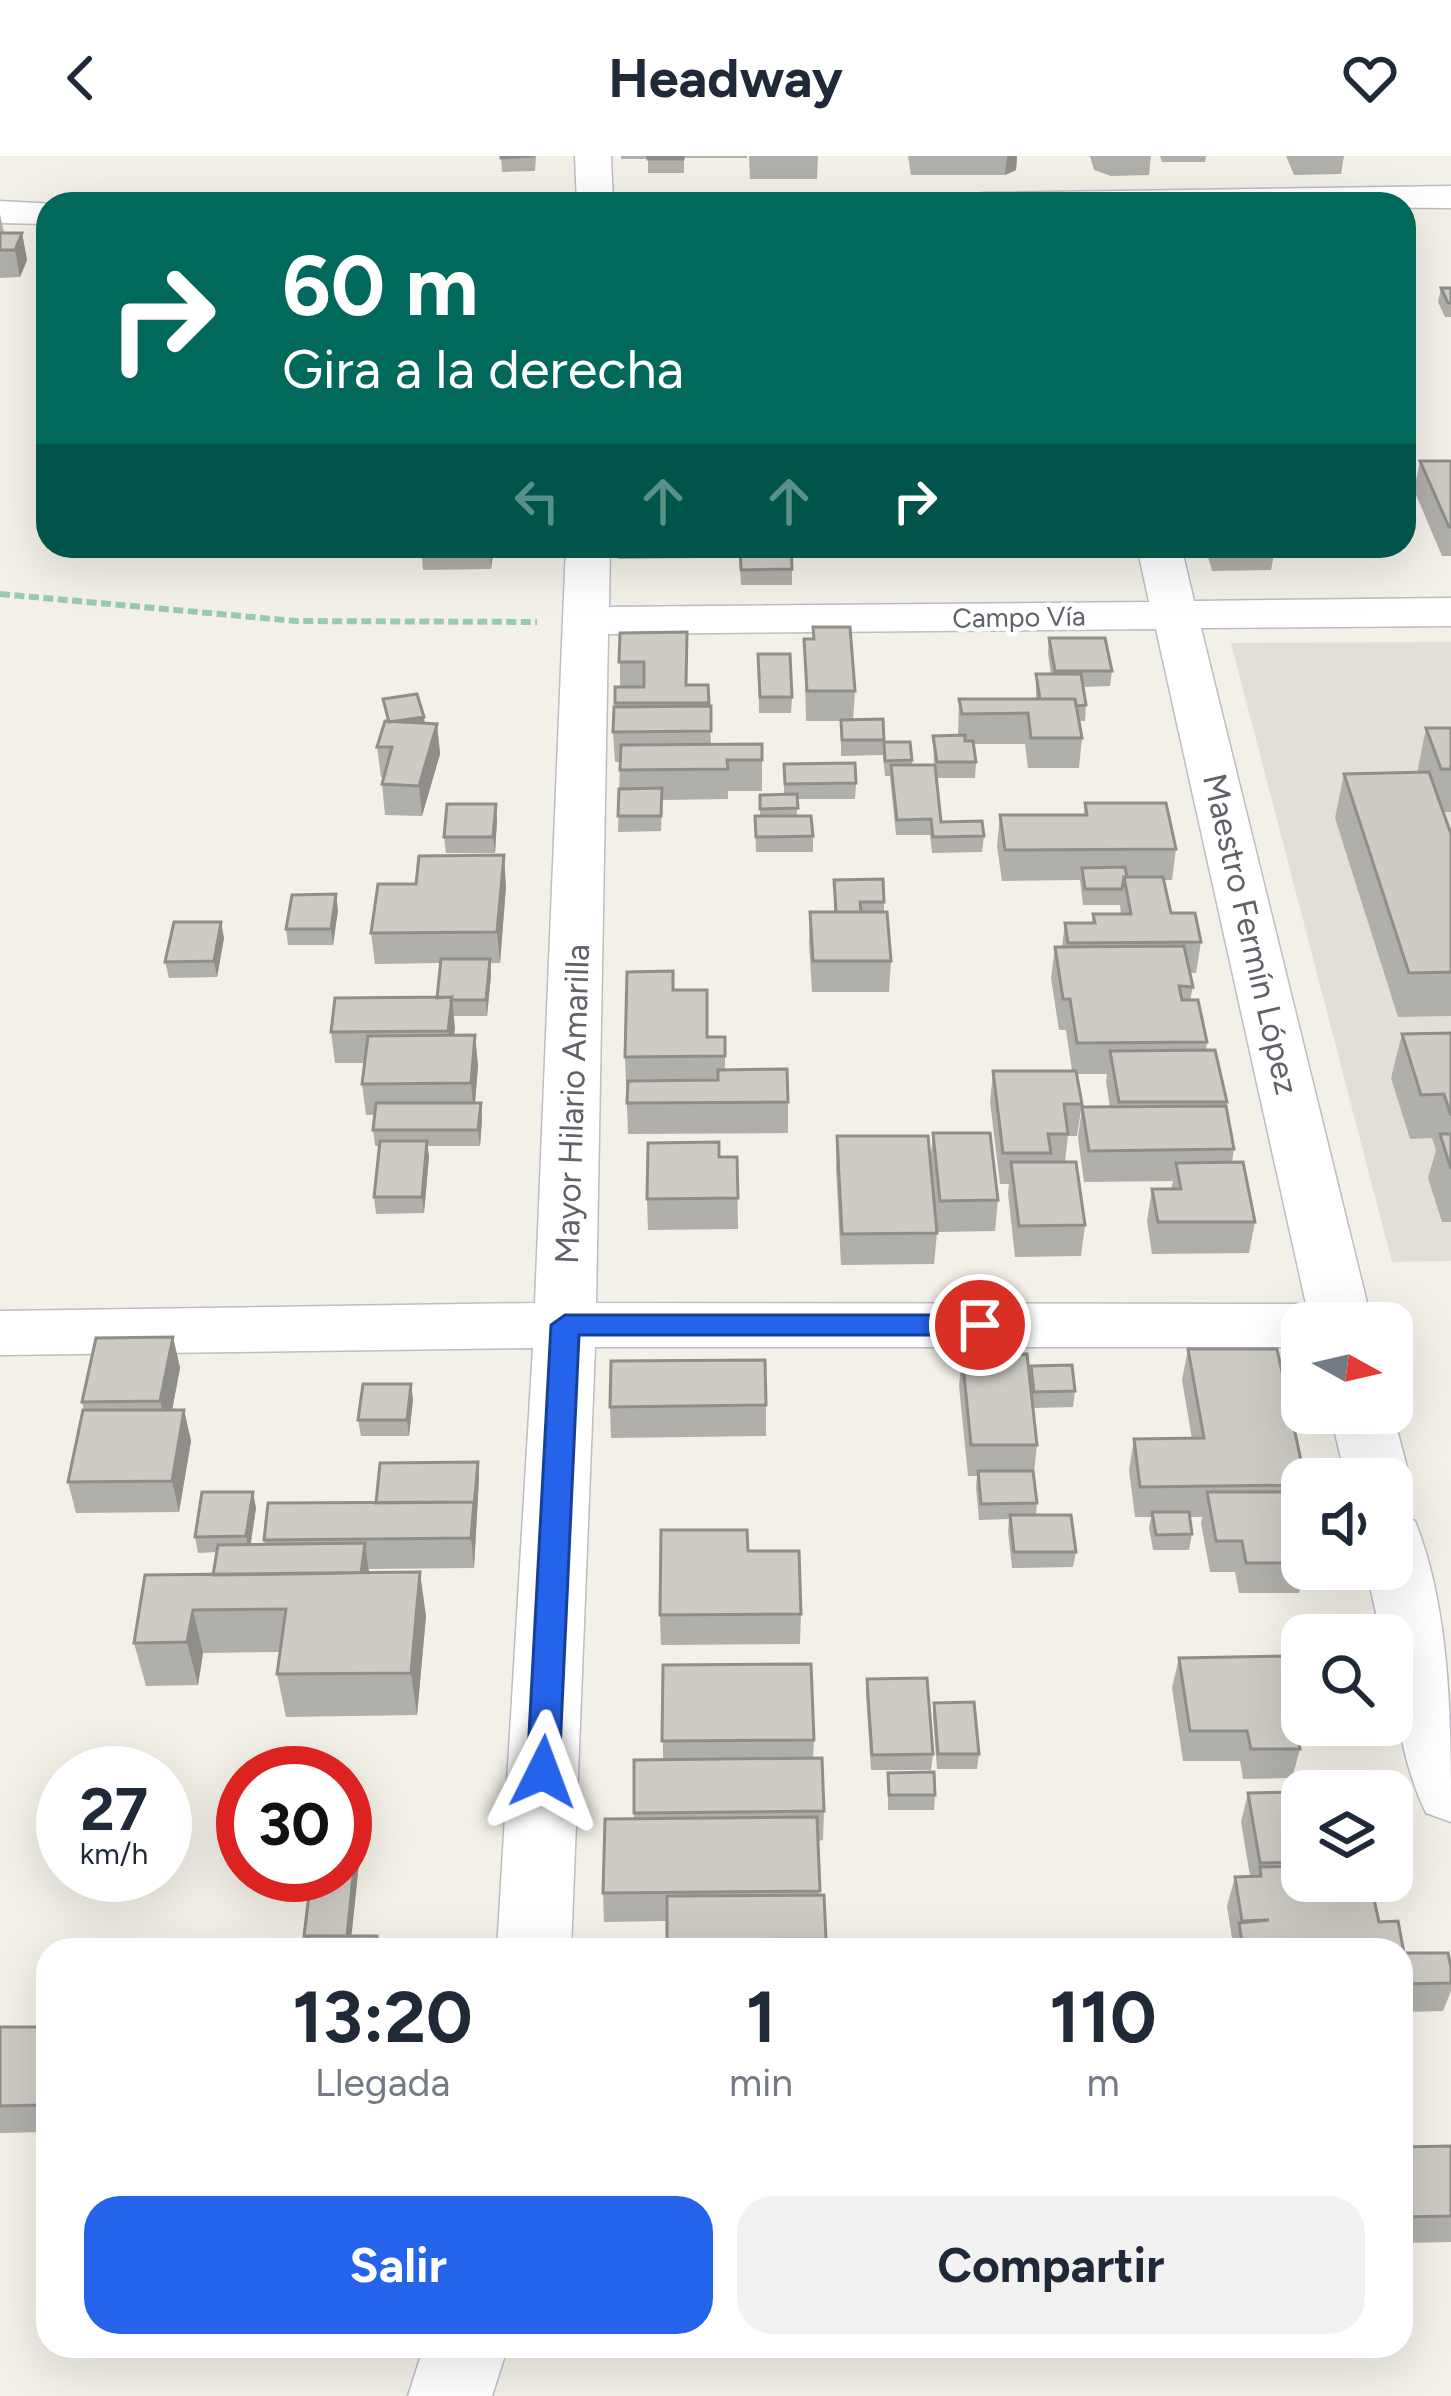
<!DOCTYPE html>
<html lang="es">
<head>
<meta charset="utf-8">
<style>
	body { margin:0; font-family:Figtree,sans-serif; background:#f2f2f3; color:#1f2937; height:100vh; display:flex; flex-direction:column; font-size:45px; white-space:nowrap }
	* { box-sizing:border-box; margin:0 }
	p { font-size:39px; color:#747a83 }
	.icon { flex:none; width:66px; height:66px; fill:none; stroke:currentColor; stroke-width:2; stroke-linecap:round; stroke-linejoin:round }
	.map { position:relative; flex:1; overflow:hidden }
	.side { position:absolute; left:36px; top:1782px; width:1377px; height:420px; display:flex; flex-direction:column; background:#fff; border-radius:36px; box-shadow:0 12px 48px #0002 }
	.side>* { flex:none }
	.banner { position:absolute; left:36px; top:36px; width:1380px; height:366px; border-radius:36px; box-shadow:0 12px 48px #0002; background:#00695c; color:#fff; overflow:hidden }
	.needle { width:78px; rotate:98deg }
	.controls { position:absolute; left:1281px; top:1146px; display:grid; gap:24px }
	.controls a { display:grid; place-items:center; width:132px; height:132px; border-radius:24px; background:#fff; box-shadow:0 12px 48px #0002; font-size:60px }
	.speed { position:absolute; left:36px; top:1590px; display:flex; gap:24px; font-size:60px; font-weight:700; text-align:center }
	.speed>* { display:grid; place-content:center; width:156px; height:156px; border-radius:50%; background:#fff; box-shadow:0 12px 48px #0002; line-height:1 }
	.speed small { font-size:30px; font-weight:400 }
	.speed .limit { border:18px solid #d22; background:#fff; color:#111 }
	.pin { position:absolute; display:grid; place-items:center; width:102px; height:102px; color:#fff; margin:-51px; border:6px solid #fff; border-radius:50%; box-shadow:0 3px 12px #0007 }
	.me { position:absolute; width:132px; margin:-66px; rotate:3deg; stroke-linejoin:round; filter:drop-shadow(0 0 9px #0008) }
	.turn { display:flex; align-items:center; gap:42px; height:252px; padding:0 48px; font-size:54px }
	.turn .icon { width:156px; height:156px; stroke-width:2.5 }
	.turn b { display:block; font-size:84px; line-height:102px }
	.lanes { display:flex; align-items:center; height:114px; padding:0 48px; background:#0003; justify-content:center; gap:60px; direction:ltr }
	.lanes .off { opacity:.35 }
	.eta { display:flex; justify-content:space-evenly; align-items:center; height:204px; text-align:center }
	.eta b { font-size:72px; font-weight:700; line-height:84px }
	.button { display:flex; gap:24px; margin-top:auto; padding:24px 48px }
	.button a { flex:1; height:138px; border-radius:36px; background:#2563eb; color:#fff; font-size:48px; font-weight:700; line-height:138px; text-align:center }
	.button a+a { background:#f2f2f3; color:#1f2937 }
	header { display:flex; justify-content:space-between; align-items:center; height:156px; padding:0 48px; background:#fff; font-size:54px; font-weight:700 }
	.map>svg:first-child { display:block }
	.education { fill:#e2e0d6 }
	.lines { fill:none; stroke-linecap:round; stroke-linejoin:round }
	.minor-casing { stroke:#bbbec3; stroke-width:3 }
	.path { stroke:#99caab; stroke-width:6; stroke-dasharray:10 4.5; stroke-linecap:butt }
	.minor { fill:#fff; fill-rule:evenodd }
	.wall { fill:#b0afa9 }
	.shaded-wall { fill:#908e89 }
	.building { fill:#cdcbc4; stroke:#908e89; stroke-width:3 }
	.route { fill:#2563eb; stroke:#184099; stroke-width:3 }
	.labels { text-anchor:middle; dominant-baseline:central; stroke-width:9; stroke-linejoin:round; paint-order:stroke }
	.far-street-label { font-size:27px; fill:#5e6269; stroke:#fff }
	.street-label { font-size:33px; fill:#5e6269; stroke:#fff }
</style>
</head>
<body>
<header><svg class="icon" aria-label="back" viewBox="0 0 24 24"><path d="M15 5l-7 7 7 7"/></svg>Headway<svg class="icon" aria-label="heart" viewBox="0 0 24 24"><path d="M12 20l-8-8c-3-5 5-10 8-4 3-6 11-1 8 4z"/></svg></header>
<div class="map">
<svg width="1451" height="2240" viewBox="0 0 1451 2240">
	<rect width="100%" height="100%" fill="#f2f0e7"/>
	<path class="education" d="M1451 486V1105L1392 1106 1231 487Z"/>
	<g class="lines">
		<defs>
			<path id="minor" d="M575 0H611L613 48H577Z
				M1451 30V52L965 48 970 40 983 37Z
				M0 45 56 48H48V68L0 67Z
				M566 390H610L609 451 1149 446 1137 390H1181L1194 445 1451 442V470L1201 472 1372 1167H1302V1191H595L571 1794H497L533 1192 0 1199V1155L535 1147ZM1156 473 1306 1148 596 1147 608 478Z
				M1392 1254 1410 1323 1401 1341 1392 1343V1323H1346L1330 1257Z
				M1392 1357 1415 1365C1451 1455 1451 1567 1451 1666L1426 1657C1400 1603 1392 1538 1392 1479H1381L1366 1413H1392Z
				M424 2190H508L492 2240H408Z"/>
		</defs>
		<use href="#minor" class="minor-casing"/>
		<path class="path" d="M0 438 296 465 537 466"/>
		<use href="#minor" class="minor"/>
	</g>
	<path class="wall" d="M501 0H536L535 15 502 16Z
		M621 0H747V2H684V17H648V3H621Z
		M749 0H818L817 23H750Z
		M908 0H1017L1016 14 1005 19H911Z
		M1090 0H1151L1149 19 1111 20 1094 14Z
		M1160 0H1206L1205 6H1162Z
		M1286 0H1344L1341 18 1294 19Z
		M1404 56 1409 66 1407 77 1410 90 1407 104H1404Z
		M0 58 4 77H22L27 104 20 121 0 122Z
		M1441 132H1451V161H1445L1438 146Z
		M1420 305H1451V400H1442L1414 334Z
		M421 390H494L491 413 423 414Z
		M617 390H699V402L618 403Z
		M739 390 792 413V429H741Z
		M795 390H839V400H796Z
		M1205 390H1271L1274 399 1271 414 1212 415Z
		M620 477 687 529H708L711 589 762 588V635H728V643L662 644 661 675 618 676 620 606H615L613 576 615 531H620Z
		M1049 482 1112 515 1110 530 1083 531 1086 549 1085 565H1079L1082 582 1079 612H1028L1025 588H974L976 606 975 622H936L941 666 984 680 982 696 932 697 930 679H896L890 620H885L883 599 841 600V565H806L804 483 855 535 853 564 883 563 884 586 912 604V609H934L933 580 958 579 959 543H1036V518H1051L1048 497Z
		M758 498 792 541 791 557H759Z
		M383 543 425 567 437 568 440 598 422 660 385 659 382 628 384 621H381L377 591 387 565Z
		M1426 572H1451V656H1443L1451 678V860L1398 861 1335 662 1344 618 1417 617Z
		M784 608 856 627 855 643H797V660L813 680V696H756L755 660H760V639H784Z
		M1085 647 1176 693 1172 724H1164L1171 757 1201 786 1196 817H1190L1193 831 1190 844 1207 886 1206 894 1227 946 1226 951 1234 993 1232 1006 1255 1066 1249 1097 1152 1098 1147 1065 1152 1033H1171L1173 1025 1084 1026 1078 982 1082 951H1110L1106 926 1107 918H1077L1082 948 1077 980H1068L1065 1006 1085 1069 1081 1100 1015 1101 1008 1037 1009 1028H1000L990 946 993 915H1072L1066 874H1059L1051 822 1055 791H1062L1065 767H1092L1093 758H1121L1120 749H1083L1080 724 1002 725 997 690 1000 659H1084Z
		M497 664 495 697H446L444 681Z
		M834 724 884 746V756L891 805 889 836H812L809 787 810 756H834Z
		M506 730 500 807H490L491 819 487 860H453L454 879H475L478 910 475 947H481L482 963 480 990H427L429 1001 424 1057 376 1058 374 1041 380 990H375L373 974 375 959H366L362 928 364 907H335L331 876 437 842 441 807 375 808 371 777Z
		M338 754 333 789H288L286 773Z
		M224 782 217 821 169 822 165 806Z
		M673 834 708 881H725V914L788 946V977L628 978 625 901Z
		M1451 877V1066H1442L1428 1022 1436 994 1432 982 1410 983 1391 922 1402 878Z
		M933 977 998 1044 995 1075 937 1076 930 1008Z
		M837 980 937 1077 934 1108 841 1109 836 1011Z
		M719 1001H737L738 1073 648 1074 647 1043Z
		M173 1181 180 1212 172 1254H184L191 1285 179 1356 76 1357 68 1326 84 1254 82 1246Z
		M1188 1193 1302 1323V1413H1308V1415H1304L1299 1437H1239L1235 1416H1210L1201 1367 1202 1361H1190L1192 1378 1189 1394H1153L1149 1372 1151 1361H1135L1129 1314 1134 1283H1192L1182 1224Z
		M962 1199 1030 1223 1031 1210 1075 1235 1073 1251 1033 1252 1037 1289 1034 1316 1037 1347 1036 1359 1076 1396 1073 1411 1012 1412 1008 1375 1009 1363 979 1364 976 1331 977 1320H968L959 1230Z
		M413 1243 409 1280H361L358 1264Z
		M766 1249V1280L611 1282 610 1251Z
		M478 1306 479 1322 474 1412 369 1413V1417L426 1460 417 1559 286 1561 277 1518 280 1496 203 1497 198 1529 146 1530 134 1487 213 1419 217 1396 198 1397 195 1381 256 1352 251 1388H265L264 1384 376 1347Z
		M748 1395 801 1458 800 1488 661 1489 660 1459Z
		M1179 1502 1300 1593 1292 1622 1243 1623 1240 1605H1183L1172 1532Z
		M663 1509 814 1584 813 1602 824 1655 823 1684 818 1685 819 1739 826 1783 825 1794H667V1765L604 1766 603 1737 634 1663V1604H663Z
		M867 1523 933 1598 931 1614H871L866 1539Z
		M934 1547 979 1598 977 1613H937L933 1562Z
		M888 1617 935 1639 934 1654H888Z
		M1302 1636V1725L1379 1766 1404 1797 1451 1812V1835L1443 1855 1401 1856V1794H1232L1233 1789 1227 1750 1235 1721 1250 1720 1241 1666 1248 1637Z
		M356 1692 359 1707 351 1780 307 1794 304 1780 309 1737 292 1738 288 1723Z
		M0 1871H48V1976L0 1977Z
		M1451 1990V2086L1401 2087V1991Z"/>
	<path class="shaded-wall" d="M1007 0H1017L1016 14 1005 19Z
		M22 77 27 104 20 121 15 94Z
		M490 390H494L491 413Z
		M424 561 426 577 389 566Z
		M437 568 440 598 422 660 419 630Z
		M496 648 497 664 495 697 493 681Z
		M504 699 506 730 500 807 497 776Z
		M336 738 338 754 333 789 331 773Z
		M221 766 224 782 217 821 214 805Z
		M490 803 491 819 487 860 486 844Z
		M452 841 455 872 452 906 448 875Z
		M475 879 478 910 474 958 471 927Z
		M481 947 482 963 480 990 478 974Z
		M427 985 429 1001 424 1057 422 1041Z
		M173 1181 180 1212 168 1276 160 1245Z
		M411 1228 413 1243 409 1280 407 1264Z
		M184 1254 191 1285 179 1356 172 1325Z
		M478 1306 479 1322 474 1412 471 1382Z
		M253 1336 256 1352 249 1396 246 1380Z
		M365 1387 369 1418 360 1426Z
		M420 1416 426 1460 417 1559 411 1517Z
		M193 1454 203 1497 198 1529 187 1486Z
		M356 1692 359 1707 350 1794 347 1780Z
		M48 1915V1965L42 1949Z"/>
	<path class="building" d="M501 0H534L501 2Z
		M648 0H683V3H648Z
		M1176 38 1179 48H1130L1126 39Z
		M0 77H22L15 94H0Z
		M1404 77H1407L1410 90H1404Z
		M1441 132H1451V147H1448Z
		M1420 305H1451V371H1449Z
		M740 390H791L792 413 741 414Z
		M1211 390H1271L1274 399 1214 400Z
		M813 471H850L855 535H807L804 483H814Z
		M687 476 686 529H708L709 547H615V531H644V506H619L620 477Z
		M1049 482H1105L1112 515H1055Z
		M758 498H790L792 541H760Z
		M1036 518H1081L1086 549 1076 550 1075 543H1040Z
		M417 538 424 561 389 566 383 543Z
		M959 543H1075L1082 582H1031L1028 557 962 558Z
		M711 550V575L613 576 614 551Z
		M883 563 884 584H842L841 564Z
		M385 565 437 568 419 630 382 628 392 591H377Z
		M1426 572H1451V613H1441Z
		M965 579V585H973L976 606H937L933 580Z
		M884 586H910L912 604 885 605Z
		M762 588V604H727L728 613 620 614 621 589Z
		M855 607 856 627 785 628 784 608Z
		M891 609H935L941 666 982 665 984 680 933 681 931 663 897 664Z
		M1429 616 1451 678V816L1409 817 1344 618Z
		M662 632 661 660H618L619 633Z
		M797 638 798 652 760 653V639Z
		M1085 647H1166L1176 693 1005 694 1000 659H1087Z
		M447 648H496L493 681H444Z
		M755 660H811L813 680 756 681Z
		M504 699 497 776 371 777 378 728H416L419 700Z
		M1125 711 1127 721H1124L1122 733H1085L1082 712Z
		M1124 721H1163L1171 757H1195L1201 786 1068 787 1065 767H1095L1093 758H1131Z
		M883 723 884 746H860L861 756H836L834 724Z
		M336 738 331 773H286L292 739Z
		M810 756H887L891 805H813Z
		M174 766H221L214 805 165 806Z
		M1184 790 1193 831 1179 830 1182 844H1198L1207 886 1077 887 1070 843H1063L1055 791Z
		M441 803H490L486 844H451L452 841 437 842Z
		M673 815V834H707V881H725V900L625 901 627 816Z
		M452 841 448 875 331 876 335 842Z
		M1451 877V960L1444 938 1421 939 1402 878Z
		M475 879 471 927 362 928 368 880Z
		M1215 894 1227 946H1119L1110 895Z
		M787 913 788 946 627 947 628 925 718 924V914Z
		M993 915H1076L1082 948H1064L1068 978H1048L1051 997H1003Z
		M376 947H481L478 974H373Z
		M1226 950 1234 993 1089 995 1082 951Z
		M933 977H990L998 1044 940 1045Z
		M1440 978H1451V1013Z
		M837 980H928L937 1077 842 1078Z
		M380 985H427L422 1041H374Z
		M719 986V1001H737L738 1042 647 1043 648 987Z
		M1011 1006H1076L1085 1069 1019 1070Z
		M1243 1006 1255 1066H1158L1152 1033H1181L1176 1007Z
		M173 1181 160 1245 82 1246 96 1182Z
		M1188 1193H1277L1305 1323H1302V1329L1140 1331 1134 1283 1204 1282Z
		M1027 1198 1037 1289H971L962 1199Z
		M765 1204 766 1249 610 1251 611 1205Z
		M1072 1209 1075 1235 1034 1236 1031 1210Z
		M363 1228H411L407 1264H358Z
		M83 1254H184L172 1325 68 1326Z
		M478 1306 474 1351V1346L376 1347 380 1307Z
		M978 1315H1033L1037 1347 981 1348Z
		M202 1336H253L246 1380 195 1381Z
		M1207 1336H1302V1407H1246L1242 1385H1216Z
		M474 1346 471 1382 264 1384 268 1347Z
		M1152 1356H1189L1192 1378 1156 1379Z
		M1010 1359H1071L1076 1396H1014Z
		M661 1374H747L748 1395H799L801 1458 660 1459Z
		M365 1387 361 1417 213 1419 218 1389Z
		M420 1416 411 1517 277 1518 286 1453 193 1454 187 1486 134 1487 145 1419Z
		M1283 1500 1300 1593H1251L1247 1575H1190L1179 1502Z
		M811 1508 814 1584 662 1585 663 1509Z
		M927 1522 933 1598 872 1599 867 1523Z
		M974 1546 979 1598H938L934 1547Z
		M822 1602 824 1655 634 1657V1604Z
		M934 1616 935 1639H889L888 1617Z
		M1302 1636V1706L1260 1707 1248 1637Z
		M817 1661 820 1735 603 1737 605 1663Z
		M345 1692H356L347 1780H304L311 1722 288 1723 289 1719H345Z
		M1302 1710V1725H1370L1379 1766 1398 1765 1404 1797H1448L1451 1812V1827L1401 1828V1794H1243L1239 1767 1269 1764 1242 1765 1235 1721 1261 1720 1260 1711Z
		M824 1739 826 1783 667 1784V1740Z
		M309 1780H377L376 1794H308Z
		M0 1871H48V1915L42 1949 0 1950Z
		M1451 1990V2060L1401 2061V1991Z"/>
	<path class="route" d="M565 1159H980L993 1169 980 1179H579L559 1616 555 1625 543 1629 532 1625 527 1616 551 1169Z"/>
	<g class="labels">
		<g class="far-street-label">
			<text transform="translate(1019 461) rotate(-1)">Campo Vía</text>
		</g>
		<g class="street-label">
			<text transform="translate(1251 778) rotate(77)">Maestro Fermín López</text>
			<text transform="translate(572 948) rotate(-88)">Mayor Hilario Amarilla</text>
		</g>
	</g>
</svg>
<div class="controls">
<a><svg class="needle" viewBox="-14 -14 28 28"><path d="M0-13l5 13h-10z" fill="#e53935"/><path d="M0 13l5-13h-10z" fill="#747a83"/></svg></a>
<a><svg class="icon" aria-label="sound" viewBox="0 0 24 24"><path d="M4 9h4l5-4v14l-5-4H4zM17 9q2 3 0 6"/></svg></a>
<a><svg class="icon" aria-label="search" viewBox="0 0 24 24"><circle cx="10" cy="10" r="6"/><path d="M15 15l6 6"/></svg></a>
<a><svg class="icon" aria-label="layers" viewBox="0 0 24 24"><path d="M12 4l9 5-9 5-9-5zM3 14l9 5 9-5"/></svg></a>
</div>
<div class="speed"><div>27<small>km/h</small></div><div class="limit">30</div></div>
<div class="pin" style="left:980px;top:1169px;background:#d93025"><svg class="icon" aria-label="arrive" viewBox="0 0 24 24"><path d="M6 21V4h12l-3 4 3 4H6"/></svg></div>
<svg class="me" style="left:543px;top:1616px" viewBox="-20 -20 40 40"><path d="M0-17L14 15 0 8-14 15z" fill="#2563eb" stroke="#fff" stroke-width="4"/></svg>
<div class="banner">
<div class="turn"><svg class="icon" aria-label="right" viewBox="0 0 24 24"><path d="M7 20v-9h11M14 6l5 5-5 5"/></svg><div><b>60 m</b>Gira a la derecha</div></div>
<div class="lanes"><svg class="icon off" aria-label="left" viewBox="0 0 24 24"><path d="M17 20v-9H6M10 6l-5 5 5 5"/></svg><svg class="icon off" aria-label="ahead" viewBox="0 0 24 24"><path d="M12 20V5M6 11l6-6 6 6"/></svg><svg class="icon off" aria-label="ahead" viewBox="0 0 24 24"><path d="M12 20V5M6 11l6-6 6 6"/></svg><svg class="icon" aria-label="right" viewBox="0 0 24 24"><path d="M7 20v-9h11M14 6l5 5-5 5"/></svg></div>
</div>
<section class="side">
<div class="eta">
<div><b>13:20</b><p>Llegada</p></div>
<div><b>1</b><p>min</p></div>
<div><b>110</b><p>m</p></div>
</div>
<div class="button"><a>Salir</a><a>Compartir</a></div>
</section>
</div>
</body>
</html>
